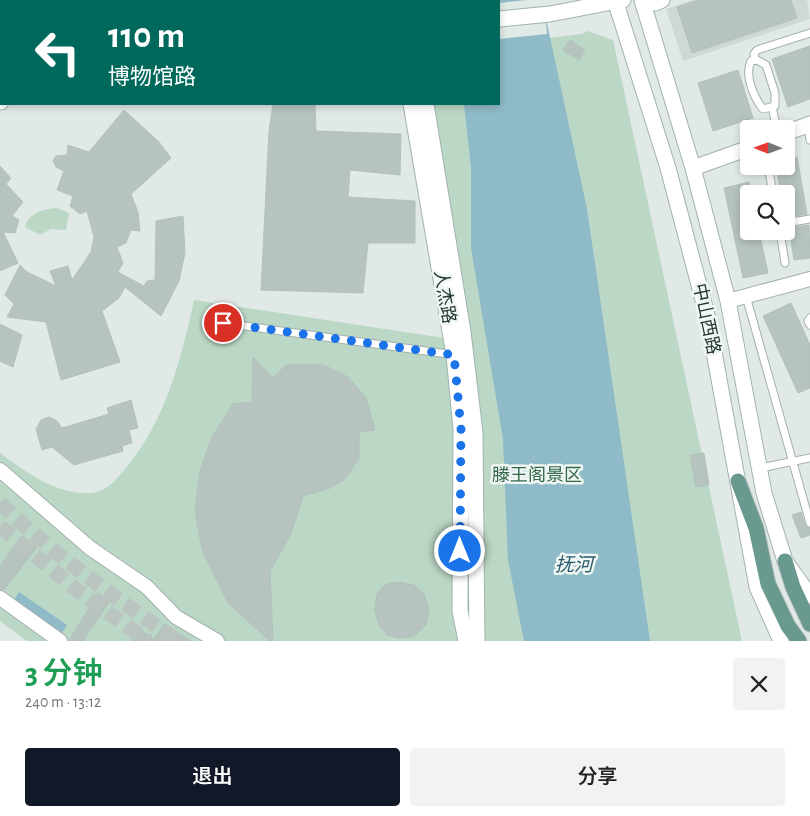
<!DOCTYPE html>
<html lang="zh">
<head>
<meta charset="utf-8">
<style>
	body { margin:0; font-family:"Alegreya Sans","Noto Sans SC",sans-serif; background:#f2f2f2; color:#222; height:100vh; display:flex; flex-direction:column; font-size:19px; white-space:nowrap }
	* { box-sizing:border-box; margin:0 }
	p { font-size:16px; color:#767676 }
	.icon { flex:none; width:28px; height:28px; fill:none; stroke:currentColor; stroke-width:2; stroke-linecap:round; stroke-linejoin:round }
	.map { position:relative; height:641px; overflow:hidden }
	.side { display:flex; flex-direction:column; background:#fff; flex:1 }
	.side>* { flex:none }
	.guide { position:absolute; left:0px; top:0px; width:500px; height:105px; box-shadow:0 2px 8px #0003; background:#00695c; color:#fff; overflow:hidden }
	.needle { width:32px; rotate:271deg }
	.tools { position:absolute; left:740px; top:120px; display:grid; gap:10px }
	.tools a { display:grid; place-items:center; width:55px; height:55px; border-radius:5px; background:#fff; box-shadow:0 2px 8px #0003; font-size:25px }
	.pin { position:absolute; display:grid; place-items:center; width:42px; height:42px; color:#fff; margin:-21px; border:2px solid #fff; border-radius:50%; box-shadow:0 1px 5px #0007 }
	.me { position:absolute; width:55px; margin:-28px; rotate:0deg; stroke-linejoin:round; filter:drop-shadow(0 0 4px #0008) }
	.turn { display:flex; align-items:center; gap:18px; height:105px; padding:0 25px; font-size:22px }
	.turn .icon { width:65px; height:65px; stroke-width:2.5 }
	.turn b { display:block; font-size:35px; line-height:42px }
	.round { display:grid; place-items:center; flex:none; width:52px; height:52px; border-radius:5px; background:#f2f2f2 }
	.summary { display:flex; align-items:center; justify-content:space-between; height:85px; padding:0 25px }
	h1 { font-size:30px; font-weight:600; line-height:38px; color:#1e9e55 }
	.button { display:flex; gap:10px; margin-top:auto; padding:10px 25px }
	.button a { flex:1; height:58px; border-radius:5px; background:#111827; color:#fff; font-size:20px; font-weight:600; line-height:58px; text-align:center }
	.button a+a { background:#f2f2f2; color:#222 }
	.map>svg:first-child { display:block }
	.built { fill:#ced8d5 }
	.green { fill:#bbd7c5 }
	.water { fill:#8fbac7 }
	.pier { fill:#e0e9e6 }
	.building { fill:#b6c3bf; stroke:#b3c1bd }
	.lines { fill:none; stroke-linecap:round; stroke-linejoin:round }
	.highway-tunnel { stroke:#bac5c2; stroke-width:15; stroke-dasharray:15 8; stroke-linecap:butt }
	.lane-casing { stroke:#a4b0ad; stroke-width:9 }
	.street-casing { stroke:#a4b0ad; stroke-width:16 }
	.secondary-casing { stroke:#a1b3ae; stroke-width:17 }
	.primary-casing { stroke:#bdc3c2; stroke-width:17 }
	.lane { stroke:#fff; stroke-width:7 }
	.street { stroke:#fff; stroke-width:14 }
	.secondary { stroke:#fff; stroke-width:15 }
	.primary { stroke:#6a9990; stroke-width:15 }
	.route { stroke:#1a73e8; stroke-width:9; stroke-dasharray:0 16.2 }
	.labels { text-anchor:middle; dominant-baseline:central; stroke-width:5; stroke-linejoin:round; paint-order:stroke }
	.street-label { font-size:18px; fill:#233733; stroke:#f0f6f3 }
	.park-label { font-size:18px; fill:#33684b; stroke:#f0f6f3 }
	.water-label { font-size:19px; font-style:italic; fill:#255a6b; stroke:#f0f6f3 }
</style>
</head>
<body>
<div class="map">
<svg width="810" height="641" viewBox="0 0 810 641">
	<rect width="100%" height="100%" fill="#e0e9e6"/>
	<path class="built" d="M693 0H807L810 19 683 61 666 9Z"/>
	<path class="green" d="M283 0H447L448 1H283Z
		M587 31 613 40 742 641H27L0 621V453C27 473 58 496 93 493 107 491 118 478 126 468 166 419 181 360 194 300L444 338 403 104H499V44L582 34Z
		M57 208 69 213 66 230 51 229 40 235 25 227C28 213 44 209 57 208Z"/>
	<path class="water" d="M0 0H194L1 1 0 43Z
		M471 0H542L587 209 650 641H524L508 560 503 439 471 248V168L464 104H499V1Z
		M19 592 67 625 60 636 12 603Z"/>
	<path class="pier" d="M526 0H544L547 34 499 39V3Z"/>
	<path class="building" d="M698 0H791L797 18 692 53 677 7Z
		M570 40 585 50 579 60 563 50Z
		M810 46V99L788 107 772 59Z
		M738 70 753 118 713 131 698 83Z
		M273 104H315L316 131 401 134 400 175 350 170 348 197 415 201V243H368L363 293 261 290 269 131Z
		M124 110 159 142 171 158 131 194 138 212 140 231 131 230 126 243 117 247 123 263 118 272 144 286 147 281 155 280 156 221 183 216 185 253 179 281 161 316 125 287 119 298 102 311 120 362 61 380 46 322 7 317 14 304 5 295 20 265 27 272 56 286 50 271 68 266 72 280 91 252 94 237 87 211 80 214 70 206 73 196 57 190 64 171 56 167 53 161 56 156 67 155 68 145 89 152Z
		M797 157 807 214 787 217 786 194H781L776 166H786V159Z
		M0 166 11 178 6 184 23 202 12 216 19 220 15 233 3 232 18 263 0 271Z
		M749 182 751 194H749V231H759L768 273 743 278 724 188Z
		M809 225 810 258 794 260 789 228Z
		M791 303 810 345V388L798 393 763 316Z
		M0 324 22 335 13 367 0 361Z
		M253 357 273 378 286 365H324L348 377 366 398 375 430 359 432V458L344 480 330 488 303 496 291 534 270 571 273 641H270L228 603 202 550 195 511 200 471 211 439 233 404 252 402Z
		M131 400 138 428 129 430 132 443 122 446 123 451 74 465 52 447 42 450 36 429 41 420 49 417 57 421 62 428 109 414 107 408Z
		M704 453 709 485 696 487 690 455Z
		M801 512 805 525 810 528V535L801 538 792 515Z
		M22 536 37 547 4 590 0 589V566Z
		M400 582 414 585 424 594 429 610 426 625 414 636 399 638 387 635 379 625 375 610 377 594 386 584Z
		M98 593 110 601 83 641H69Z
		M164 624 191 641H131L139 629 154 639Z"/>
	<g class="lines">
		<path class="highway-tunnel" d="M0 503C55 556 116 598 178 641
			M0 526 78 591 148 641"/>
		<defs>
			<path id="lane" d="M755 60 754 54 757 50 810 33
				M757 60 766 65 775 93V106L763 109C754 98 744 75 751 61Z
				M772 107 777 129
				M808 125 810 140
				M768 166 773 194
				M786 223 810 219
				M780 231 785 263
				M746 296 810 523
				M810 318 808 321 810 325
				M223 323 455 355
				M760 468 810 458"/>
			<path id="street" d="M728 301 810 279
				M0 470 90 548 147 587 176 617 217 641
				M0 598 60 641"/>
			<path id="secondary" d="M257 0 258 1
				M274 0V1
				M615 0 668 168 708 319 757 587 781 641
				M642 0 693 168 728 301 764 493 785 561 810 596
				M650 0 655 3 662 0
				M499 19 550 14 623 0
				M0 102H1
				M411 104 454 355 461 429 460 611 466 641
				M426 104 463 332 475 433 477 641
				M786 133 810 124
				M693 168 749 148"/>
			<path id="primary" d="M738 481 756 528 768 584 788 626 799 641
				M785 561 793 587 810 624"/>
		</defs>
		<use href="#lane" class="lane-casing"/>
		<use href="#street" class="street-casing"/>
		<use href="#secondary" class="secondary-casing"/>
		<use href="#primary" class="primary-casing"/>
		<use href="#lane" class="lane"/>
		<use href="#street" class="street"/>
		<use href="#secondary" class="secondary"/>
		<use href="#primary" class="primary"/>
	</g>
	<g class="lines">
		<path class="route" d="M223 323 454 355 461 429 460 551"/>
	</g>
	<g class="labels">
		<g class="street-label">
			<text transform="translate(444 297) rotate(80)">人杰路</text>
			<text transform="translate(706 319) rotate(78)">中山西路</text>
		</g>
		<g class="park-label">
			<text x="537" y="476">滕王阁景区</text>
		</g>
		<g class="water-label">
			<text x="574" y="565">抚河</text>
		</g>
	</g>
</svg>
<div class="tools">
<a><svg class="needle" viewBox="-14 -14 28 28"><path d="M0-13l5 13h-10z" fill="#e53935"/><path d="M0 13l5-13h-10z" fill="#767676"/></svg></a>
<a><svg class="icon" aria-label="search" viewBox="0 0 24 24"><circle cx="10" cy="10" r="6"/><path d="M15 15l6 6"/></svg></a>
</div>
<div class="pin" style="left:223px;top:323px;background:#d93025"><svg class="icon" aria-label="arrive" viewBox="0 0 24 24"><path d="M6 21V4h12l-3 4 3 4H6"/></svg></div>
<svg class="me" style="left:460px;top:551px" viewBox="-20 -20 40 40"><circle r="17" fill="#1a73e8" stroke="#fff" stroke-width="3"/><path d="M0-11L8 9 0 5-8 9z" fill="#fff"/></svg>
<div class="guide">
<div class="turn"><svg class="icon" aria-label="left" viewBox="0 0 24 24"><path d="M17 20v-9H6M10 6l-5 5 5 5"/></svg><div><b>110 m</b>博物馆路</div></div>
</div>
</div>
<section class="side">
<div class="summary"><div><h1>3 分钟</h1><p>240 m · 13:12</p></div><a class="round"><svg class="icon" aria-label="close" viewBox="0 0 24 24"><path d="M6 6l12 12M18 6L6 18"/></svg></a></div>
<div class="button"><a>退出</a><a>分享</a></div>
</section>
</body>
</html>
